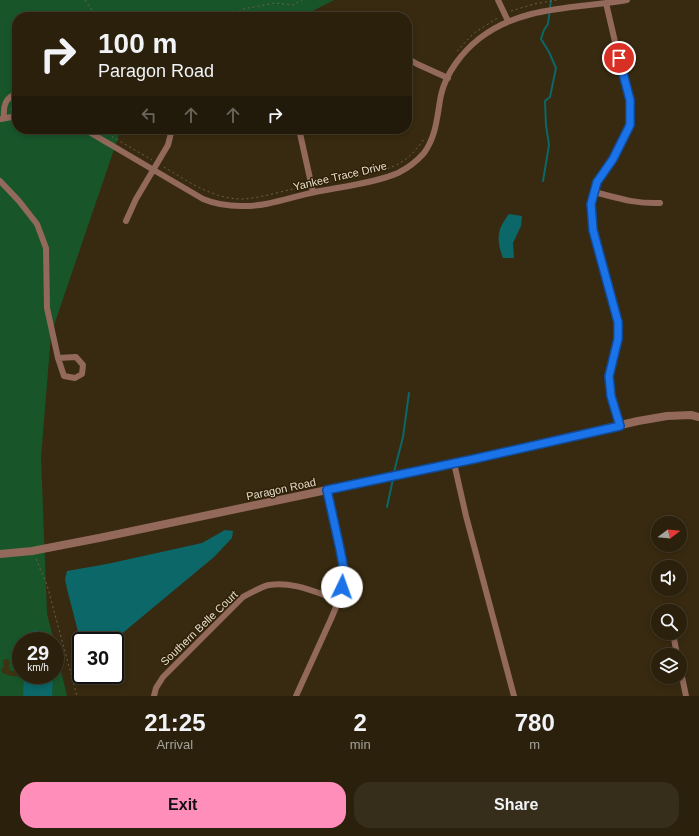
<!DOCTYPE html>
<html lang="en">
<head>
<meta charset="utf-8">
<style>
	body { margin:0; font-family:Arial,sans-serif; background:#362d1a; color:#f1f3f6; height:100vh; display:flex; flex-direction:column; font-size:15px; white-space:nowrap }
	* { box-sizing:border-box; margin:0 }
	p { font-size:13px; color:#a5a39d }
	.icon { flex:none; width:22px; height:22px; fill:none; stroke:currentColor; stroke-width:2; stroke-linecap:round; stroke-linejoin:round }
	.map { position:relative; height:696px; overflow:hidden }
	.panel { display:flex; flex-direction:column; background:#2a200c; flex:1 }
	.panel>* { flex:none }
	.top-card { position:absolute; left:12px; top:12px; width:400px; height:122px; border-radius:16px; box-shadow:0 2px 6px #0003,0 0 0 1px #463e2d; background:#2a200c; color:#f1f3f6; overflow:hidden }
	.needle { width:26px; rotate:74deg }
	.fabs { position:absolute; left:651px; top:516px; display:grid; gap:8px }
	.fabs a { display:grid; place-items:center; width:36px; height:36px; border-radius:50%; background:#2a200c; box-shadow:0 2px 6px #0003,0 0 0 1px #463e2d; font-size:20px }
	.speed { position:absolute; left:12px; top:632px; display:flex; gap:8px; font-size:20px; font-weight:700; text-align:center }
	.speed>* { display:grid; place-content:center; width:52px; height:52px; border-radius:50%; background:#2a200c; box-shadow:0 2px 6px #0003,0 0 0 1px #463e2d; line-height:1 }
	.speed small { font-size:10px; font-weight:400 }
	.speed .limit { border:2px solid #111; border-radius:6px; background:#fff; color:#111 }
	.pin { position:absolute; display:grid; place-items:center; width:34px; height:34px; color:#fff; margin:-17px; border:2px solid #fff; border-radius:50%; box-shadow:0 1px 4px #0007 }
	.me { position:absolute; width:44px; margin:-22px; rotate:3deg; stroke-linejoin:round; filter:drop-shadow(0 0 3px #0008) }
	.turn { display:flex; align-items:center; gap:14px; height:84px; padding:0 20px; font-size:18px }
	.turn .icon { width:52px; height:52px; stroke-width:2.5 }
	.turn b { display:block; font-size:28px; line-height:34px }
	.lanes { display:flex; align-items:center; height:38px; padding:0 20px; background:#0003; justify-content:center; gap:20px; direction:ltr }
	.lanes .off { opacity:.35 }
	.eta { display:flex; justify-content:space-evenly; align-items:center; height:68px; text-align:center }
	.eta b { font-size:24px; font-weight:700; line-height:28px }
	.cta { display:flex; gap:8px; margin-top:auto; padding:8px 20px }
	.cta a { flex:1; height:46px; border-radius:16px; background:#ff8eba; color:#111; font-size:16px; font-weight:700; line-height:46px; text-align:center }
	.cta a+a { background:#362d1a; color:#f1f3f6 }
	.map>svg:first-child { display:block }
	.green { fill:#18562a }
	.sand { fill:#3c3413 }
	.water { fill:#0b6768 }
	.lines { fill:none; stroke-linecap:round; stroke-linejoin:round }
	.stream { stroke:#0b6768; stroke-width:2 }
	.path { stroke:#6d604a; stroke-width:1; stroke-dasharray:2 3; stroke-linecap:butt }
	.minor { stroke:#92695b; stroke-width:6 }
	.tertiary { stroke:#92695b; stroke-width:8 }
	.route-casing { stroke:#114b97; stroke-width:10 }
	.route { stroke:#1a73e8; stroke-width:7 }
	.labels { text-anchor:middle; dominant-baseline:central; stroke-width:3; stroke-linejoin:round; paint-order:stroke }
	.street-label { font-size:11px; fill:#e8decf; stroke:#2e2006 }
</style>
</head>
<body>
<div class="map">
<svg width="699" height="696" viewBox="0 0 699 696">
	<rect width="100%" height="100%" fill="#382a10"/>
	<path class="green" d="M0 0H334L301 17H17V129H121L51 334 41 458 47 614 54 641H21V675H55V646L67 696H0Z"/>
	<path class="sand" d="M18 655 21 657 19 676H10L2 673 1 669 4 666 3 663V660L7 659C11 661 9 664 9 668L11 671H14L15 669 14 664 15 661V657Z"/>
	<path class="water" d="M509 214 522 216 521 226 513 243 514 258H503C496 240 497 229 509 214Z
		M225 530 233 531 232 538 214 557 113 641H81V643L67 589 65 579 67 571 107 564 202 543Z
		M36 630 43 634 46 641H24C25 633 29 632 36 630Z
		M24 675H53L52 696H23Z"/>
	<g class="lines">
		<path class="stream" d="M543 181 549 145 546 125 545 101 550 97 556 68 549 52 541 39 544 30 548 24 551 0
			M394 472 403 437 409 393
			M387 507 393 479"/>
		<path class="path" d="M85 0 92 10 108 17
			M511 11 534 4 557 0
			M230 17 243 9 275 3 293 5 302 0
			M457 51 474 33 499 17
			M10 109 17 108
			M99 129 152 160
			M164 167C189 182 214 200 245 199 265 197 286 190 306 186
			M319 184C342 179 381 174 400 163 410 157 418 148 424 139
			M36 559 47 585 77 696"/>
		<path class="minor" d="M498 0 508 21
			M606 3 619 59 630 100V125L613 159 597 182 591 204 593 230 618 322V339L609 376 611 396 620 426
			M407 58 417 64 448 78
			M4 118C3 106 5 98 17 93
			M1 119 17 116
			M84 129 203 199C215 204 228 206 241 206 266 207 291 197 315 192 340 187 375 183 398 173 408 168 417 161 424 153 437 135 437 115 441 95 446 73 462 52 480 38 523 5 576 9 627 0
			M299 129 313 192
			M0 181 19 201 37 224 46 248 47 308 58 358 64 376 75 378 82 374 83 365 76 357 58 358
			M594 192C618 198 635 204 660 203
			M126 221 136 199 168 145 172 129
			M454 463 466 516 514 696
			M667 608 668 611
			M673 633 677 655
			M680 667 686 696
			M154 696 156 688 163 677 243 597C251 593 260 587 269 585 293 581 317 593 339 600
			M296 696 331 619 339 600 342 587 344 570 341 549 327 490"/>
		<path class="tertiary" d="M0 554 32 551 99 538 474 459 638 421 667 416 691 415 699 417"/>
	</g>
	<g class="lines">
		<defs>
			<path id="route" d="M342 587 344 570 340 549 327 490 474 459 620 426 611 396 609 376 618 339V322L593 230 591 204 597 182 613 159 630 125V100L619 58"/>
		</defs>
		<use href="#route" class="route-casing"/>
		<use href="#route" class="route"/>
	</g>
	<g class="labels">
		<g class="street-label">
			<text transform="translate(340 176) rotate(-13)">Yankee Trace Drive</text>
			<text transform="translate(281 489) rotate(-12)">Paragon Road</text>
			<text transform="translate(199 628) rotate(-44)">Southern Belle Court</text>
		</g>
	</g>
</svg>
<div class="fabs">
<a><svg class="needle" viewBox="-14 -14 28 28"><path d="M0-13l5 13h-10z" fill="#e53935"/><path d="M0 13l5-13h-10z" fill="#a5a39d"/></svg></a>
<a><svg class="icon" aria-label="sound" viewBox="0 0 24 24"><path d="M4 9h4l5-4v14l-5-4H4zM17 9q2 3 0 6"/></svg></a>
<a><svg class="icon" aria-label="search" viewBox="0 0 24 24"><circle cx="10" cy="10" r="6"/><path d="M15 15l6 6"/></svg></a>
<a><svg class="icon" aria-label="layers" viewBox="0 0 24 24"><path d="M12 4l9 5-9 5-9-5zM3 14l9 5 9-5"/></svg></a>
</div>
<div class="speed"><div>29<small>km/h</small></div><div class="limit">30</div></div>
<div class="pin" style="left:619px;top:58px;background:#d93025"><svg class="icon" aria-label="arrive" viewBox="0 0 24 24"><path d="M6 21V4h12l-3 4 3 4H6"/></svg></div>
<svg class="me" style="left:342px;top:587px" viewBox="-20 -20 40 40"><circle r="19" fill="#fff"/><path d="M0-13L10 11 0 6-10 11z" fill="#1a73e8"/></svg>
<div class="top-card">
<div class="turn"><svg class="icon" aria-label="right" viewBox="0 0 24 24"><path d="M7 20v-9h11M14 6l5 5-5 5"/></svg><div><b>100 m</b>Paragon Road</div></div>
<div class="lanes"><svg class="icon off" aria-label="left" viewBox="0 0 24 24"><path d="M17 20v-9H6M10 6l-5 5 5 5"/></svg><svg class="icon off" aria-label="ahead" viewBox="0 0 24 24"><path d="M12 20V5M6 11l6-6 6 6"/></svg><svg class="icon off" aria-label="ahead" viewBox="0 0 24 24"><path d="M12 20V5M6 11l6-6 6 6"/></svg><svg class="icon" aria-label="right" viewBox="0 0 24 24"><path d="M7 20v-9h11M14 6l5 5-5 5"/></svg></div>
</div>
</div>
<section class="panel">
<div class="eta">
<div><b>21:25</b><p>Arrival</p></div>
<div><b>2</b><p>min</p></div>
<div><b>780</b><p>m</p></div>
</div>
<div class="cta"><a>Exit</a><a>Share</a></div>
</section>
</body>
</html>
